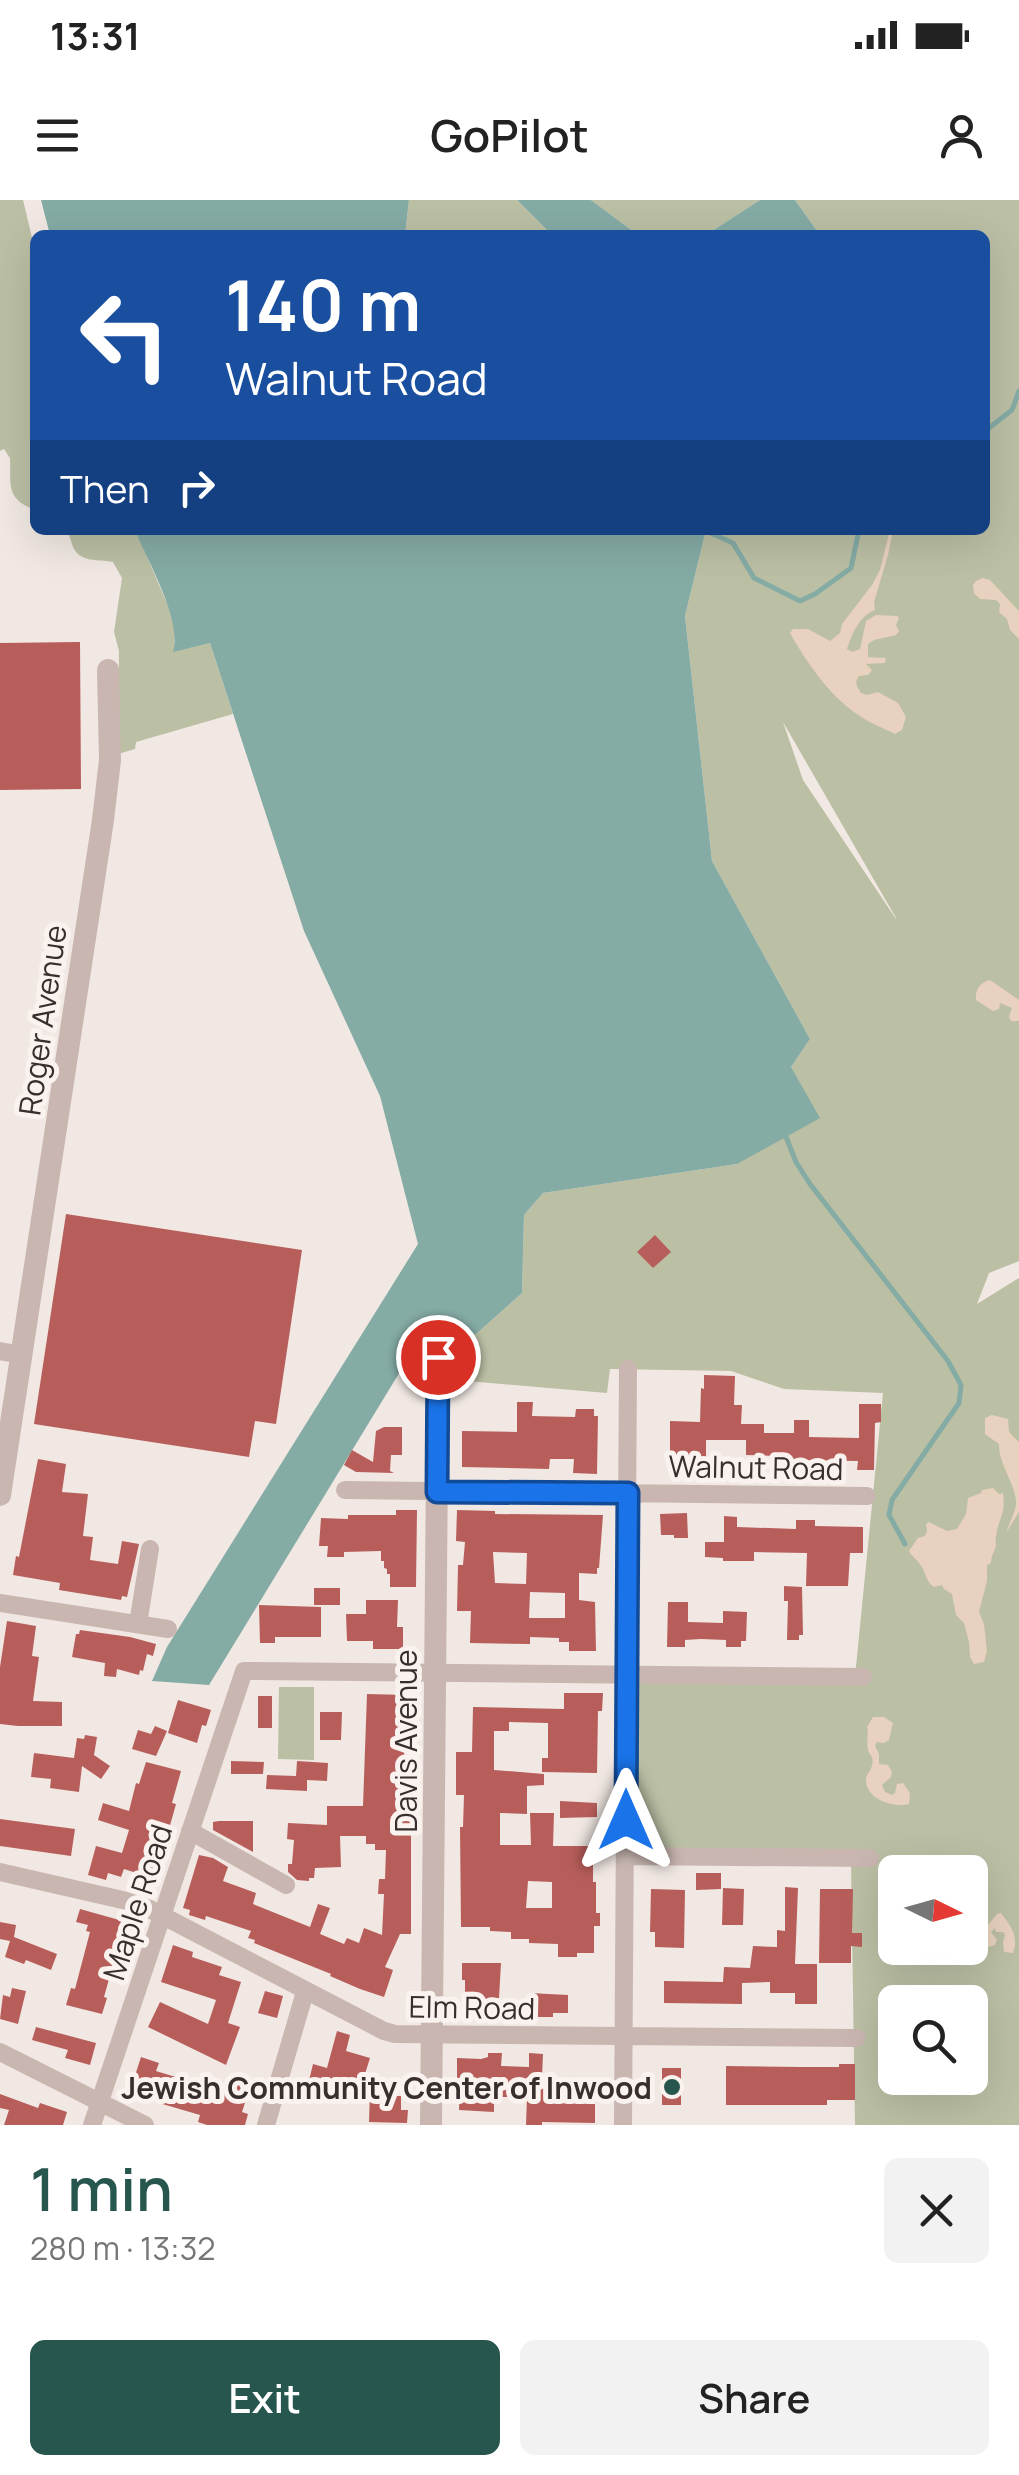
<!DOCTYPE html>
<html lang="en">
<head>
<meta charset="utf-8">
<style>
	body { margin:0; font-family:Manrope,sans-serif; background:#f2f2f2; color:#222; height:100vh; display:flex; flex-direction:column; font-size:38px; white-space:nowrap }
	* { box-sizing:border-box; margin:0 }
	p { font-size:32px; color:#767676 }
	.icon { flex:none; width:55px; height:55px; fill:none; stroke:currentColor; stroke-width:2; stroke-linecap:round; stroke-linejoin:round }
	.map { position:relative; height:1925px; overflow:hidden }
	.drawer { display:flex; flex-direction:column; background:#fff; flex:1 }
	.drawer>* { flex:none }
	.hud { position:absolute; left:30px; top:30px; width:960px; height:305px; border-radius:15px; box-shadow:0 10px 40px #0002; background:#1a4fa0; color:#fff; overflow:hidden }
	.needle { width:65px; rotate:95deg }
	.controls { position:absolute; left:878px; top:1655px; display:grid; gap:20px }
	.controls a { display:grid; place-items:center; width:110px; height:110px; border-radius:15px; background:#fff; box-shadow:0 10px 40px #0002; font-size:50px }
	.pin { position:absolute; display:grid; place-items:center; width:85px; height:85px; color:#fff; margin:-42px; border:5px solid #fff; border-radius:50%; box-shadow:0 2px 10px #0007 }
	.me { position:absolute; width:110px; margin:-55px; rotate:0deg; stroke-linejoin:round; filter:drop-shadow(0 0 8px #0008) }
	.turn { display:flex; align-items:center; gap:35px; height:210px; padding:0 30px; font-size:45px }
	.turn .icon { width:130px; height:130px; stroke-width:2.5 }
	.turn b { display:block; font-size:70px; line-height:85px }
	.then { display:flex; align-items:center; height:95px; padding:0 30px; background:#0003; gap:20px; font-size:38px }
	.round { display:grid; place-items:center; flex:none; width:105px; height:105px; border-radius:15px; background:#f2f2f2 }
	.headline { display:flex; align-items:center; justify-content:space-between; height:170px; padding:0 30px }
	h1 { font-size:60px; font-weight:600; line-height:75px; color:#27564f }
	.action { display:flex; gap:20px; margin-top:auto; padding:20px 30px }
	.action a { flex:1; height:115px; border-radius:15px; background:#27564f; color:#fff; font-size:40px; font-weight:600; line-height:115px; text-align:center }
	.action a+a { background:#f2f2f2; color:#222 }
	.status { display:flex; justify-content:space-between; align-items:center; height:70px; padding:0 50px; background:#fff; direction:ltr }
	.status svg { height:28px; fill:currentColor }
	header { display:flex; justify-content:space-between; align-items:center; height:130px; padding:0 30px; background:#fff; font-size:45px; font-weight:600 }
	.map>svg:first-child { display:block }
	.green { fill:#bbbfa4; fill-rule:evenodd }
	.sand { fill:#e8d1be }
	.water { fill:#85aba5 }
	.lines { fill:none; stroke-linecap:round; stroke-linejoin:round }
	.stream { stroke:#85aba5; stroke-width:5 }
	.building { fill:#b85e5a; fill-rule:evenodd }
	.minor { stroke:#c9b6b0; stroke-width:18 }
	.tertiary { stroke:#c9b6b0; stroke-width:22 }
	.route-casing { stroke:#114b97; stroke-width:25 }
	.route { stroke:#1a73e8; stroke-width:18 }
	.poi-dot { fill:#27564f; stroke:#f9f2ef; stroke-width:4 }
	.labels { text-anchor:middle; dominant-baseline:central; stroke-width:10; stroke-linejoin:round; paint-order:stroke }
	.street-label { font-size:30px; fill:#382e2d; stroke:#f9f2ef }
	.poi-label { font-size:30px; font-weight:bold; fill:#382e2d; stroke:#f9f2ef; text-anchor:end }
</style>
</head>
<body>
<div class="status"><b>13:31</b><svg viewBox="0 0 49 12"><path d="M0 12V9h3v3zM5 12V6h3v6zM10 12V3h3v9zM15 12V0h3v12zM26 1h20v11H26zM47 4h2v5h-2z"/></svg></div>
<header><svg class="icon" aria-label="menu" viewBox="0 0 24 24"><path d="M4 6h16M4 12h16M4 18h16"/></svg>GoPilot<svg class="icon" aria-label="person" viewBox="0 0 24 24"><circle cx="12" cy="8" r="4"/><path d="M4 21q1-7 8-7t8 7"/></svg></header>
<div class="map">
<svg width="1019" height="1925" viewBox="0 0 1019 1925">
	<rect width="100%" height="100%" fill="#f1e8e3"/>
	<path class="green" d="M0 0H23L35 50V310C5 299 11 284 10 258L4 249 0 251Z
		M409 0H517L552 35H405Z
		M591 0H760L706 35H638Z
		M795 0H1019V1061L989 1073 977 1104 1019 1078V1925H855L851 1660H624L627 1474 855 1477 883 1193 784 1189 731 1171 610 1169 607 1193 467 1181 464 1135H475L522 1093 524 1015 543 993 737 964 791 867 810 839 712 661 685 416 706 330H985V35H820ZM783 522 896 718V719L803 580ZM895 1672H970V1748H895ZM895 1802H970V1878H895Z
		M67 330H139L138 336 175 422 174 451 210 443 233 514 136 542 135 549 118 554 119 451 114 432 122 378 113 362C99 359 80 363 73 347 71 342 70 336 67 330Z
		M279 1487H314V1560L278 1559Z"/>
	<path class="sand" d="M890 330H893L888 355 874 402 875 410C859 416 852 434 847 449L852 452 860 449 866 421 876 415 897 416 899 418 896 425 899 431 896 435 874 440 868 444V457L886 458 885 463 866 464 872 470 868 475 859 476C854 482 857 487 861 493L867 495 878 492 898 503 906 517 902 530 895 534C883 528 870 523 858 515 829 495 807 463 790 433L793 429H808L830 441 840 433 842 424 872 385 880 370Z
		M983 378 990 380 1019 411V439L1010 430 1007 419 999 412 1000 404 996 400 980 399 974 393 973 385 976 381Z
		M990 780 1019 800V821H1011L1009 817 1012 808 1000 803 999 809 993 811 976 800C975 790 980 782 990 780Z
		M992 1215 1008 1219 1009 1232 1019 1242V1312L1006 1333C1009 1323 1017 1309 1016 1301 1015 1284 998 1262 999 1244L985 1234V1218Z
		M993 1288 999 1294 1003 1293C1006 1316 998 1318 996 1337 995 1340 996 1343 996 1346 994 1352 991 1357 991 1363L987 1365V1381L979 1412 984 1424 987 1451 984 1462 974 1464 970 1457 969 1442 964 1423 956 1415 952 1394 944 1389 942 1385 934 1387C925 1381 927 1374 921 1366 918 1360 913 1358 909 1351L918 1338 925 1336 927 1331 926 1324 929 1322 947 1331 957 1329 966 1314 968 1298 981 1293 982 1290Z
		M873 1517H884L893 1523 889 1540 884 1543 877 1542 875 1546 879 1554V1564L888 1565 892 1572 891 1577 882 1585 885 1592 892 1595 895 1593 897 1584 903 1583 910 1593 909 1604C895 1608 865 1600 866 1579 867 1572 871 1572 872 1565 874 1556 871 1558 868 1550 866 1542 869 1535 867 1527Z
		M1001 1713C1011 1726 1019 1737 1013 1753L1004 1752 1003 1742 1005 1735 1003 1732H996L995 1728 991 1732 997 1740 995 1745 988 1747 984 1746 982 1732 997 1714Z"/>
	<path class="water" d="M41 0H409L405 35H50Z
		M517 0H591L638 35H552Z
		M760 0H795L820 35H706Z
		M139 330H706L685 416 712 661 810 839 791 867 820 918 737 964 543 993 524 1015 522 1093 475 1135 423 1134 209 1485 152 1481 167 1447 418 1044 380 896 304 731 210 443 173 452C182 420 150 366 137 335Z"/>
	<g class="lines">
		<path class="stream" d="M985 231 1012 210 1019 191
			M706 331 733 343 754 378 800 401 815 394 851 368 859 330
			M786 937 796 962 810 984 948 1161 961 1185 959 1203 892 1300 889 1315 905 1344"/>
	</g>
	<path class="building" d="M80 442 81 589 0 590V443Z
		M66 1014 302 1050 276 1224 255 1221 249 1257 34 1224Z
		M655 1035 671 1052 653 1068 637 1052Z
		M704 1175 735 1176 734 1205H742L741 1224H764V1233H794V1220H809V1237L859 1238V1204H881V1222L875 1223 874 1270H857L858 1261 797 1260V1271H780V1256L746 1255V1240H706V1263H703V1269H670V1221L700 1222 701 1188 704 1189Z
		M517 1202H533L532 1216 575 1217 576 1209H594V1216H598L597 1274 573 1273 574 1259H550L549 1269 462 1267V1231L517 1232Z
		M384 1227H402V1255H391L390 1271 394 1273 356 1272 344 1265 352 1250 373 1262 376 1231Z
		M38 1259 66 1264 62 1292 88 1294 83 1336 93 1337 90 1360 118 1364 122 1341 139 1344 127 1397 122 1396 121 1400 59 1390 60 1383 13 1375 16 1356 19 1357Z
		M396 1310H417L416 1387H390V1374H387V1369L384 1368V1361H381V1351L344 1352V1357H327L328 1346H319L321 1318 348 1319V1315H396Z
		M457 1310 495 1311V1314L603 1315 599 1368H597V1374L579 1373V1400L595 1402 596 1451H569V1442H559V1438L530 1437V1444L470 1443 471 1411H457L458 1365H463L465 1342 456 1341ZM493 1352 527 1353 526 1384 495 1383ZM530 1392 565 1393V1418H529Z
		M687 1313 688 1338H674V1335H661L660 1314Z
		M724 1316 737 1317V1327L796 1329V1320H815V1326L863 1327V1353H850L848 1386H806L807 1353 754 1352V1361H723V1358L705 1357V1342H724Z
		M784 1386 802 1387 803 1435H799V1440H787L788 1401H784Z
		M314 1388H340V1405H314Z
		M366 1400H398L397 1427H403V1449H373V1441H347L346 1414H366Z
		M668 1402H688V1422L723 1423V1411L747 1412 746 1441H741V1447H726V1440L701 1439 685 1440V1447H667Z
		M259 1405 321 1407V1437H275V1443H260Z
		M7 1421 36 1426 32 1456 39 1457 33 1501 62 1502V1526H18L0 1524V1467Z
		M80 1430 130 1437 156 1444 153 1456 147 1454 143 1471 140 1470 139 1475 117 1469 116 1477 104 1476 105 1463 72 1457 76 1434H79Z
		M564 1493H603L602 1511H598L597 1573 542 1572V1558H548V1523L509 1522V1531H494V1570L544 1574V1585L527 1586V1614L500 1613V1645H531L530 1613H554L553 1646H593V1682H596V1713H600V1726H594V1753H577V1757H558V1744L529 1743V1739H511V1732L490 1731V1727H461L460 1627H463L464 1595H456V1552H472L473 1507 564 1509ZM528 1681 552 1682V1708H526Z
		M367 1494 406 1495 404 1562H411V1734H400L385 1767 393 1770 384 1797 360 1789 330 1776 331 1774 254 1743 255 1740 248 1738 251 1731 206 1716 205 1720 189 1715 190 1710 183 1708 199 1655 213 1658 228 1667 223 1681 256 1693 253 1704 310 1727 318 1704 330 1708 320 1734 344 1744 347 1738 359 1743 364 1728 382 1735 384 1694H378L379 1679H385L386 1650H375V1644H366V1636H340L341 1667 315 1668 314 1678H309V1681L297 1680 288 1672V1664H292L294 1640 287 1639 288 1623 327 1625V1606H363Z
		M258 1496H272V1528H258Z
		M178 1500 211 1510 206 1526 202 1525 197 1543 168 1533Z
		M320 1512H342L341 1540H320Z
		M155 1526 167 1531 156 1556 132 1549 138 1530 151 1534Z
		M85 1535 97 1537 94 1555 110 1566 101 1579 82 1566 79 1592 50 1588 51 1579 31 1577 34 1553 74 1558 77 1538 84 1539Z
		M231 1561 264 1562 263 1574H231Z
		M297 1561 328 1563 327 1581 307 1580V1591L266 1589 267 1575 296 1576Z
		M146 1562 181 1571 172 1603 176 1604 155 1679 124 1669 121 1677 108 1673 106 1680 88 1675 96 1646 122 1653 129 1630 98 1620 103 1603 129 1611 136 1583 139 1584Z
		M560 1601 597 1603V1617L560 1618Z
		M0 1619 75 1629 71 1656 0 1646Z
		M219 1621H253V1652L213 1630V1622Z
		M696 1673H721V1689L696 1690Z
		M785 1687 798 1688 795 1764H817V1804H795V1793H770V1782L742 1783V1804L664 1803V1781L723 1782 724 1767 750 1768 753 1746 777 1747V1730L785 1731Z
		M723 1688 744 1689 743 1725H722Z
		M651 1689 685 1690 684 1748 655 1747V1732H650Z
		M820 1689H853L852 1733H862V1747L851 1746V1763H819Z
		M80 1709 130 1723 125 1742 120 1740 104 1797 107 1798 102 1814 66 1805 71 1788 75 1789 90 1732 86 1731 88 1725 76 1722Z
		M0 1722 16 1725 14 1737 57 1754 51 1770 26 1760 24 1764 5 1757 10 1741 0 1739Z
		M173 1745 193 1752 192 1757 222 1767 219 1775 241 1782 228 1823 240 1827 226 1865 148 1827 160 1802 208 1824 216 1800 161 1782Z
		M462 1763H501L499 1798H488V1806H465V1780H462Z
		M12 1788 26 1791 18 1824 0 1819 3 1795 10 1797Z
		M265 1791 283 1796 277 1818 258 1813Z
		M530 1793 568 1795V1813H553V1817H530Z
		M36 1827 96 1843 90 1865 65 1858 68 1850 32 1840Z
		M337 1831 350 1835 346 1851 370 1858 359 1893 323 1883 320 1892 307 1889 313 1864 327 1868Z
		M488 1853H502L501 1866 529 1867V1853L543 1854 542 1877H547L546 1903 595 1904V1923L542 1922V1925H526L527 1897H494V1912L459 1910 460 1881H457V1858L481 1859 488 1857Z
		M141 1857 159 1863 156 1871 231 1894 237 1876 252 1881 242 1912 248 1914 245 1925H207L198 1922 200 1915 159 1903 161 1898 131 1888Z
		M839 1864H855V1900H827V1905H726V1866L800 1867H839Z
		M662 1868H681V1905H662Z
		M370 1891 393 1892V1896H401V1910H408L407 1923 369 1922Z
		M0 1894 38 1908 40 1903 67 1912 63 1925H4L9 1910 0 1908Z"/>
	<g class="lines">
		<path class="minor" d="M0 1151 22 1155
			M345 1290 867 1296
			M0 1403 168 1429
			M138 1424 150 1349
			M190 1631 286 1685
			M625 1656 870 1658
			M0 1672 140 1704 384 1831 395 1834 857 1838
			M0 1852 145 1925
			M92 1925 244 1471 863 1477
			M266 1925 305 1792
			M623 1925 628 1169"/>
		<path class="tertiary" d="M0 1295 103 620 110 560 108 470
			M431 1925 438 1157"/>
	</g>
	<g class="lines">
		<defs>
			<path id="route" d="M438 1157 437 1292 628 1293 626 1620"/>
		</defs>
		<use href="#route" class="route-casing"/>
		<use href="#route" class="route"/>
	</g>
	<circle class="poi-dot" cx="672" cy="1887" r="10"/>
	<g class="labels">
		<g class="street-label">
			<text transform="translate(42 820) rotate(-82)">Roger Avenue</text>
			<text transform="translate(756 1267) rotate(1)">Walnut Road</text>
			<text transform="translate(405 1541) rotate(-90)">Davis Avenue</text>
			<text transform="translate(137 1702) rotate(-72)">Maple Road</text>
			<text transform="translate(472 1807) rotate(1)">Elm Road</text>
		</g>
		<g class="poi-label">
			<text x="652" y="1887">Jewish Community Center of Inwood</text>
		</g>
	</g>
</svg>
<div class="controls">
<a><svg class="needle" viewBox="-14 -14 28 28"><path d="M0-13l5 13h-10z" fill="#e53935"/><path d="M0 13l5-13h-10z" fill="#767676"/></svg></a>
<a><svg class="icon" aria-label="search" viewBox="0 0 24 24"><circle cx="10" cy="10" r="6"/><path d="M15 15l6 6"/></svg></a>
</div>
<div class="pin" style="left:438px;top:1157px;background:#d93025"><svg class="icon" aria-label="arrive" viewBox="0 0 24 24"><path d="M6 21V4h12l-3 4 3 4H6"/></svg></div>
<svg class="me" style="left:626px;top:1620px" viewBox="-20 -20 40 40"><path d="M0-17L14 15 0 8-14 15z" fill="#1a73e8" stroke="#fff" stroke-width="4"/></svg>
<div class="hud">
<div class="turn"><svg class="icon" aria-label="left" viewBox="0 0 24 24"><path d="M17 20v-9H6M10 6l-5 5 5 5"/></svg><div><b>140 m</b>Walnut Road</div></div>
<div class="then">Then<svg class="icon" aria-label="right" viewBox="0 0 24 24"><path d="M7 20v-9h11M14 6l5 5-5 5"/></svg></div>
</div>
</div>
<section class="drawer">
<div class="headline"><div><h1>1 min</h1><p>280 m · 13:32</p></div><a class="round"><svg class="icon" aria-label="close" viewBox="0 0 24 24"><path d="M6 6l12 12M18 6L6 18"/></svg></a></div>
<div class="action"><a>Exit</a><a>Share</a></div>
</section>
</body>
</html>
